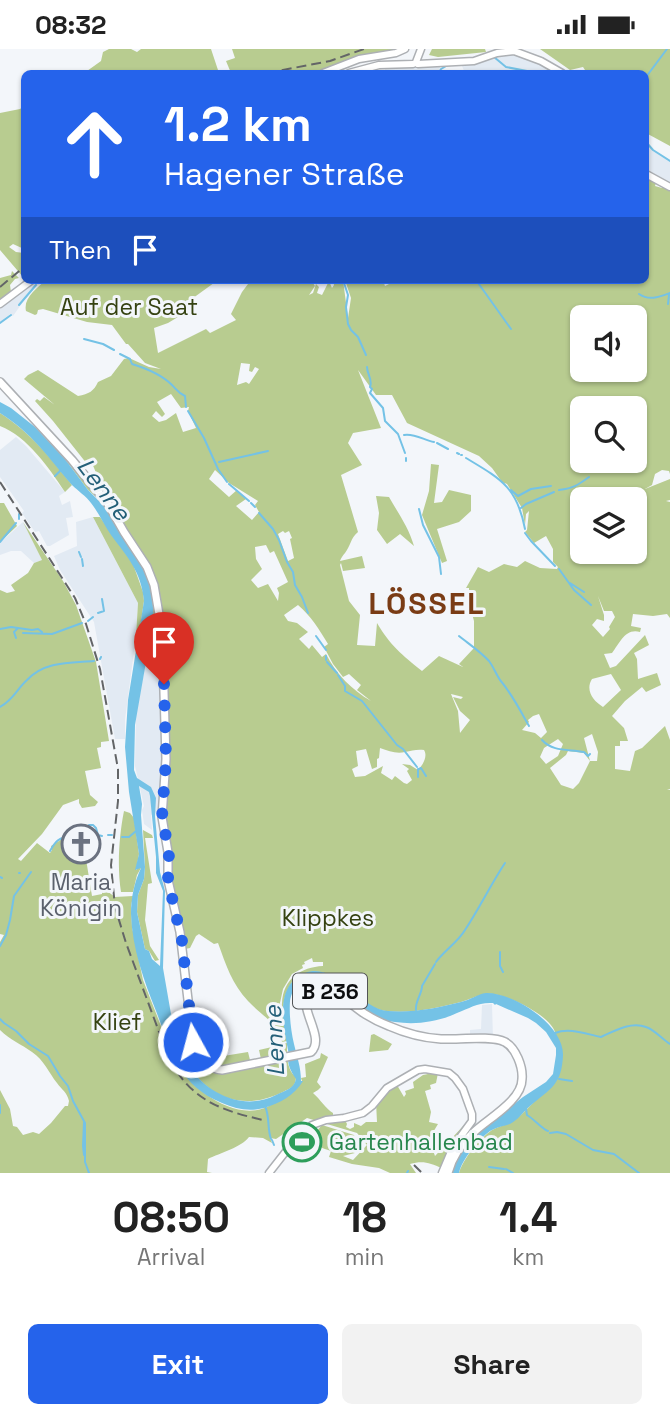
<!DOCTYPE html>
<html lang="en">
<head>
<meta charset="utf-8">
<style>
	body { margin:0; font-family:"Space Grotesk",sans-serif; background:#f2f2f2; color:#222; height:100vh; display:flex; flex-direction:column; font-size:26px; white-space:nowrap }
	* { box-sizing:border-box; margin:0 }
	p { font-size:23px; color:#767676 }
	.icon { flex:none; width:38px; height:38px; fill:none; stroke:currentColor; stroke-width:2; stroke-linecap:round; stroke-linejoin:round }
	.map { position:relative; height:1124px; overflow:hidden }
	.details { display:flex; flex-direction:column; background:#fff; flex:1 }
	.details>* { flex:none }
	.guide { position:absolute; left:21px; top:21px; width:628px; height:214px; border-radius:10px; box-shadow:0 2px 5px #0004; background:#2563eb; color:#fff; overflow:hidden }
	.buttons { position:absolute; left:570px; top:256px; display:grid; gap:14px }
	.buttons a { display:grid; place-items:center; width:77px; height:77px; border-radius:10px; background:#fff; box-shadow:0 2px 5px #0004; font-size:35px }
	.pin { position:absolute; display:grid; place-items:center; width:60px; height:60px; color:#fff; margin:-72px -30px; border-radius:50% 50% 50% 0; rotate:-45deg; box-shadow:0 0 7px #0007 }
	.pin .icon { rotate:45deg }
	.me { position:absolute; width:77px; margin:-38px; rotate:353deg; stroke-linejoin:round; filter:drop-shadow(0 0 5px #0008) }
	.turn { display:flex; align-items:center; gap:24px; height:147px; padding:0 28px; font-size:32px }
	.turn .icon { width:91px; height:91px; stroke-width:2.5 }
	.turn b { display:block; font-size:49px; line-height:60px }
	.then { display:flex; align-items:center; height:66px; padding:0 28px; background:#0003; gap:14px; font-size:26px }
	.eta { display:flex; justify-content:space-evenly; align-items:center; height:119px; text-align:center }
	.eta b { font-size:42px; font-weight:700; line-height:49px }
	.action { display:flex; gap:14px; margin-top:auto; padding:14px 28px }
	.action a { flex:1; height:80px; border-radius:10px; background:#2563eb; color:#fff; font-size:28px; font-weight:700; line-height:80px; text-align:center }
	.action a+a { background:#f2f2f2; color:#222 }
	.status { display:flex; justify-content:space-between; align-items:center; height:49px; padding:0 35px; background:#fff; direction:ltr }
	.status svg { height:19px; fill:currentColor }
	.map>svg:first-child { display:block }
	.built { fill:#e2eaf3 }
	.green { fill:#b8cc90; fill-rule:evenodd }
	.water { fill:#74c2e6; fill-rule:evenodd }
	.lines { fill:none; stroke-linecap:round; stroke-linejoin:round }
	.stream { stroke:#74c2e6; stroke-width:2 }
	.secondary-casing { stroke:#adb0b4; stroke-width:9 }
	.primary-casing { stroke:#adb0b4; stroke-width:10 }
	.secondary { stroke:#fff; stroke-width:6 }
	.primary { stroke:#fff; stroke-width:7 }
	.rail { stroke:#636567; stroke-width:2; stroke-dasharray:10 5; stroke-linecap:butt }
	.route { stroke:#2563eb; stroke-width:12; stroke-dasharray:0 21.6 }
	.labels { text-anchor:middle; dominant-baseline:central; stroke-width:6; stroke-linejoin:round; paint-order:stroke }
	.shield { fill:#f3f6fa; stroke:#525456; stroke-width:2 }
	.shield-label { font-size:21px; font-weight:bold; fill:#0d0e10 }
	.park-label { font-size:23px; fill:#354211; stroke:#f3f6fa }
	.worship-label { font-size:23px; fill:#5b616d; stroke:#f3f6fa }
	.leisure-label { font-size:23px; fill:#27864d; stroke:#f3f6fa; text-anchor:start }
	.water-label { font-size:24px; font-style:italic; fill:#235f78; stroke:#f3f6fa }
	.district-label { font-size:30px; font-weight:bold; letter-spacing:2px; fill:#7a3c15; stroke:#f3f6fa }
</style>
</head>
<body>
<div class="status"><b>08:32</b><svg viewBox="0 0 49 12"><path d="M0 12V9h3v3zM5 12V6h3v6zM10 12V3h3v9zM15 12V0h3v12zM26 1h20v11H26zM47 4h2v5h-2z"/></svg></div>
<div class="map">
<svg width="670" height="1124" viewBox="0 0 670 1124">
	<rect width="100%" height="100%" fill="#f3f6fa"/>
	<path class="built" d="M515 3 551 18V24H465L462 17 497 6Z
		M385 16H439L440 18 439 24H385Z
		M646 94 652 101 670 113V136L646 122Z
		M24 227V231H46L37 237 25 250 13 267 10 265 0 273V254L24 235 23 228Z
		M16 388 26 397 65 443 59 447 62 456 70 452 73 468 66 469 69 486 50 497H47L39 482 35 483 22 464 24 462 0 428V401Z
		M93 468 138 554 136 587 125 671V690H115L94 573 60 521 54 507 77 497 76 473Z
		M23 473 42 511 34 514 21 502H11L0 506V494Z
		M153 573 161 587 164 718 161 761 151 766 152 781 144 775 142 761 144 757 135 717 136 667Z
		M492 955 493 990H470V981L481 980 482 956Z"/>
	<path class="green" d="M109 0H131L137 3 141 0H211L219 24H89L87 22 101 12 103 3Z
		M232 0H401L370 5 351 10 317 24H292L291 23 286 24H231L226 12 235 9Z
		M432 0H485L486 3 438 8 429 6Z
		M540 0H670V97L646 84V24H587L583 18 570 21Z
		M24 57V200L13 195 9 198 16 203 24 204V227L23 228 0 201V64L20 60Z
		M646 125 657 131 655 137 662 139 664 137 670 140V425L669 422 662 421 655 425 652 436 645 440 670 430V451L666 452 670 453V569L667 565 653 567 633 565 631 577 641 579 640 583C625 579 620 594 612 604L604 605 610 619 616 617 645 586 649 596 634 604 637 610 638 630 657 624 661 636 646 643 642 638 625 652 612 667 624 679 628 692H620V697H615V720L630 722 635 702 642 699 665 677 670 691V740H667L670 741V1124H459C463 1110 480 1089 492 1081 501 1076 509 1076 516 1070 532 1057 545 1040 559 1026 558 1015 558 992 555 983 549 965 503 943 486 945 477 946 469 951 461 953 438 959 409 965 386 962 368 960 355 943 341 933 335 929 328 926 322 923L293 932C279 950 283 970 287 992L282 993C275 971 262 967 248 952 232 935 226 916 218 894L214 895 199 885 196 887 190 899 185 900 175 844 171 835 164 763V592L153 573 152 546 116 476 102 453 88 441 65 410V405L92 439 101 436 92 414 87 415 53 372 35 352 37 350 40 352 44 348 55 356 24 330 28 326 38 321 78 347C89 345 94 342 98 333L111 327 124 310 129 309 149 318 161 320 145 314 128 295H126L112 276 87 273 43 260 38 261 37 265 35 266 26 262C23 249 37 239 46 231H218L189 252 193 259 168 274 154 279 158 304 206 280 210 284 236 271 231 265 242 243 251 231H311L315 237 309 246 313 244 316 235 319 238 317 244 322 246 329 232 332 239 334 236 333 231H343L348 269 351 249 345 231H383L385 237 397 231H646ZM583 268H635V320H583ZM241 314 250 315 249 322 252 323 255 318 259 320 249 335 246 333 237 336ZM358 321 376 346H392L407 374 479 407 492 419 502 433 507 435 522 459 525 476 526 465 529 462 527 481 525 483 534 494 546 487 553 500V513L558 518 557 520 540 519 525 512 517 518 504 515 489 523 478 518 466 539H469V554L474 572V599L459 615 463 618 439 607 422 622C402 606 390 596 377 574L375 597 357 596 360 566 349 552 340 516 341 514 343 522 365 519 362 507 340 512C341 509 343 506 345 504 351 496 350 490 358 483L341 426 362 416 348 394 353 384 381 379ZM171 345 181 359 189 358 188 362 196 379 183 383 176 364 166 371 159 373 152 367 156 362 162 368 165 365 157 353ZM583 359H635V411H583ZM215 421 229 434 258 452 255 456 259 463 252 471 236 457 246 450 237 441 229 448 209 430ZM630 446 625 450H635V502H583V450H622ZM283 482 285 484 289 482 292 489 290 490 294 509 288 512 278 485ZM266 496 270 504 274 502 288 533 277 539 279 544 278 552 268 535 258 539 251 531 262 520 256 510 255 498ZM598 547 604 562H612L615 568 609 578 610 580 603 588 592 576 597 570 604 572V566ZM298 556C311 567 319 580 328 595L324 598 333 615 343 628 349 625 361 636 357 641 371 652C352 641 336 625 326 605L322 608 312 596 309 600 299 590 308 583 297 574 288 572 284 566ZM611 625 621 641 603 658C593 652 585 641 592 630ZM451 645 463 648 461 650 453 648 460 662 470 671 460 684 458 662ZM539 665 547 683 541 689 535 684 522 681 529 673 528 671 533 667ZM592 685 598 703 597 712H590L584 689ZM558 690 563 695 558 707 546 715 540 708 544 699ZM380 699C389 702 396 705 405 703 412 702 416 700 424 701 428 707 423 716 418 721L410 716 402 715 409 720 407 722 412 731 407 735 404 734 395 727 392 731 381 724 383 717 365 727 355 728 352 720 358 717 356 702 366 700 372 720 377 718V710L379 709ZM568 702 584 704 590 712 579 734 573 740 561 736 550 719 566 706ZM312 909 313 913H323V917C301 918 283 930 282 954 281 961 283 969 282 976H279V970L282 967 280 954 283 940 292 925 303 919 302 916 305 915 304 913Z
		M12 222 19 229 15 230 10 236 11 243 0 250V229L11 226Z
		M0 364C31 384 50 408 72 436L65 443C49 419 28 388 0 377Z
		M431 415 439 416 434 454 442 453 449 441 471 446V462L459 473 437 480 447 512 442 514 422 466 429 442Z
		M376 447 389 448C398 464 409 479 414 497L400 485 387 495 377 481 379 464Z
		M0 454H4L17 477 0 493Z
		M93 468H100L133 515 143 543 144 552 139 586 136 587 138 554Z
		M23 473 63 532 76 556 96 613 109 692 101 693V698L97 699 101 719 85 722 90 746 98 753 95 757 82 759 79 754V750L63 756 42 785 18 810 21 812 37 794 50 804 52 801 51 797 86 775 89 783 86 810 92 847 102 845V842H107L115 848 133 847 131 857 132 878 143 931 175 1013C191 1039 234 1073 267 1058 279 1052 291 1040 302 1032L301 1029 306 1028 305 1015 320 1009 321 1004 328 1008 317 1033 321 1038 318 1041 313 1044C320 1050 326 1060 333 1064V1067L346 1070V1073L347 1075 346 1078 350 1080 354 1078V1074L361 1077 366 1073H377L376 1053 385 1042 397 1036 404 1048 406 1045 405 1042 414 1039 413 1033 423 1026 428 1025V1021L438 1024 436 1034 430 1036 431 1040 425 1042 431 1063 429 1073 438 1075 429 1090 435 1107 466 1074 467 1076 442 1119C430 1114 423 1111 410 1115L416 1124H390L379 1119 352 1115 329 1108 331 1102C320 1098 314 1097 315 1084L322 1076 354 1086 357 1096H359L355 1104 343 1107 353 1111 367 1096 357 1084 307 1069 276 1090 270 1089 272 1094 263 1089 249 1088C242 1098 220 1104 208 1110L207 1123 212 1124H0V1041L10 1060 13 1077 17 1078 23 1086 33 1083 39 1085 51 1074 65 1057H68L69 1052C67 1043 62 1041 57 1034 49 1024 44 1011 32 1003 21 995 10 991 0 981V893L4 886 0 885V541L7 544 15 542 11 536 28 524 34 514 42 511Z
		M124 762 130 764 134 769 139 805 136 821 140 817 141 819 137 826 133 843H121C117 818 119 787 124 762Z
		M143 781 152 786 153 789H145L152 834 148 835 145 871 150 897 159 911 155 912 149 902 145 900 137 863 138 846 144 830 145 818Z
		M178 982 183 998 194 1018 199 1017 197 1016 205 1010 248 1003 251 1015 261 1010 259 1001 272 998 275 1000 278 999V996L287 994C287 1006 286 1020 296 1028 296 1038 290 1039 283 1043 243 1063 205 1049 185 1009 181 1001 179 992 176 983Z
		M374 985 392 995 388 1001 369 1003 371 986Z"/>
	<path class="water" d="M0 353 11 359 35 378 65 410 88 441 106 459 147 523C152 540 154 556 153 573L135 676 134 721 137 729 151 738 156 749 155 767 160 823 165 842 163 919 171 965 184 985 190 1005 200 1018H193L183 998 177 982 176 983C180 996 183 1008 190 1019 209 1046 245 1062 276 1046 284 1042 294 1040 296 1030 292 1024 286 1015 289 1006 285 984 275 947 295 930 330 901 355 959 388 962 412 964 438 959 461 953 470 951 478 945 486 944 513 943 564 976 563 1006 562 1036 550 1040 530 1057 523 1063 518 1071 510 1075 504 1077 497 1078 490 1082 479 1090 462 1110 459 1124H450L466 1093 523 1048 546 1033 553 1025 556 1006V999L546 983 536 974 528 969 496 955 495 956 493 954C478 953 470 959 457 964 438 973 416 976 395 973 384 972 373 967 365 962 350 952 318 921 300 934 294 939 291 945 290 952 289 966 291 982 294 995 297 1008 301 1018 301 1032H303C294 1047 280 1054 264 1059 249 1063 236 1060 222 1054 178 1036 172 1003 156 962 144 932 132 899 131 865 131 849 134 834 141 819L135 821 139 805 129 743 125 698 128 651 144 552C141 522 128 509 111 486 104 476 99 464 91 454 86 447 78 442 72 436 47 407 33 385 0 364ZM139 737 149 743 150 747 156 808V824L163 842 160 917 152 910 149 902 145 900 137 863 138 846 144 830 145 818 141 766 142 755Z"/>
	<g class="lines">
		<path class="stream" d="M494 8 506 18 527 22
			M532 23 537 24
			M439 24 441 20 448 16
			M646 28 667 0
			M646 93 653 101 670 112
			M343 231 348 246 346 258 348 275 351 281 358 288 366 306
			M476 231 511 280
			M38 234 42 231
			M639 245C649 252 659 248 670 244
			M668 255 669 246
			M19 256 36 236
			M0 274 11 266
			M84 290 103 295 114 301
			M120 305 130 310 132 315C145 319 162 326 172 336 177 341 178 344 185 347L186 358
			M367 318C367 325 373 331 370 338L372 340 370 344 383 359 385 372 398 385 405 404
			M188 362 204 389 218 420 227 433
			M404 386C414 384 424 391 434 393
			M437 394 448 400
			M457 404 459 405
			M461 406H462
			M406 409V412
			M466 409C501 430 517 438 525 480
			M219 413 268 402
			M55 427 62 420
			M229 435 249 452
			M511 441 518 447 531 440 551 437
			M559 441C574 439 578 436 589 428
			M251 454 255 458
			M521 459 526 455 554 443
			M419 460 423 476 439 508 441 525
			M259 464 273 480 279 491 287 513 293 523 295 536 302 548 308 564
			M19 465V470
			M525 484 531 492 555 517
			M0 493 16 474
			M79 503 81 508
			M82 510 83 517
			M559 520 574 541 591 556
			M570 534 584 543
			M98 564 104 562 102 550
			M88 572 93 568
			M0 580 11 578 18 579
			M23 584 52 585 82 574
			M316 587 326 601
			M459 587C469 595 481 603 489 612 493 617 496 625 500 631 512 645 520 661 529 677
			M16 589 14 583 18 579 32 581 38 580 42 583
			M100 610 101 608
			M326 611V607
			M327 613 337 624
			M338 626 345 637V642L362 652 366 657 397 696 403 700 417 718
			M0 658C14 650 16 641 27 631 45 612 70 614 94 612
			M542 691C553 703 568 700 584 703L588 707 590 705
			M419 720 421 719 426 727
			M418 728V720
			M89 776H93L96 779 98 786 102 787
			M108 786H112
			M122 788H129L136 782
			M50 802C59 786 61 791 75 784 79 782 82 779 86 778
			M19 824H20
			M0 828 2 829
			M0 897 6 886 10 871 14 847 31 823
			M500 903V917L503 923
			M436 913C444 902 458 893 465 881 479 860 491 835 505 814
			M416 961C415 952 422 945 422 937L435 915
			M0 970 4 974 16 982 29 995 48 1007 60 1027 68 1037 73 1052 85 1074V1113L89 1124
			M555 984C569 978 586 985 601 988 614 982 631 972 646 978 655 981 662 990 670 995
			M559 1030 572 1032
			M0 1056V1064
			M265 1057C270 1068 267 1079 271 1090
			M526 1060 527 1066C534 1070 543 1081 548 1082
			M84 1073 83 1097 84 1106
			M550 1084 557 1083 566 1085 593 1101 614 1105 639 1124
			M272 1091 274 1096
			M489 1118 504 1120
			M506 1120 513 1124
			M407 1124 408 1122"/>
		<defs>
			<path id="secondary" d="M416 13 421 0
				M418 15 474 12 497 4 514 2 541 12 562 24
				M323 24 359 10 396 4 405 0
				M349 24 379 16 413 15
				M646 125 670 138
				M0 255 32 231
				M269 1124 287 1101 312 1076 326 1071 344 1069 363 1064 372 1057 387 1039 418 1021 425 1020 449 1024 455 1029 463 1040 472 1065V1072L453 1098 442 1124"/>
			<path id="primary" d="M0 333 72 411 108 455 124 483 147 518 154 536 160 571 163 609 166 710 162 768 168 803V831L180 883 193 993C197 1007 207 1020 222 1021L311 1003C328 987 290 952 314 940 329 933 353 958 365 965 373 970 381 974 389 977 405 984 424 989 441 990 457 991 491 986 505 993 516 999 523 1018 522 1030 522 1052 487 1070 473 1084 461 1095 452 1109 448 1124"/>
		</defs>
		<use href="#secondary" class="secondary-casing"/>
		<use href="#primary" class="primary-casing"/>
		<use href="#secondary" class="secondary"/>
		<use href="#primary" class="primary"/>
		<path class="rail" d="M267 24 330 12 364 0
			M0 238 24 218
			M0 433 75 549 86 575 100 620 118 720V752L111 816 115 858 126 894 168 1007C189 1050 219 1061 263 1071
			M414 1116 422 1124"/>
	</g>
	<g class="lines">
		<path class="route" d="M164 635 166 710 162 768 169 803 168 831 182 892 193 993"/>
	</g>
	<defs>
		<symbol id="church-ring" viewBox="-11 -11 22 22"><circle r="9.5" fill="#f3f6fa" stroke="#6b7280" stroke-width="1.5"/><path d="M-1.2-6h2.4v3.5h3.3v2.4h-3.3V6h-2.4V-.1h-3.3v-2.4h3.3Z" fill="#6b7280"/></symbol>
		<symbol id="stadium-ring" viewBox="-11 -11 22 22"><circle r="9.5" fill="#f3f6fa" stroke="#2e9e5b" stroke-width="1.5"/><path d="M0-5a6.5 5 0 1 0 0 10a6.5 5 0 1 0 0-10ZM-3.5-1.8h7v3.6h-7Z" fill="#2e9e5b"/></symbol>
	</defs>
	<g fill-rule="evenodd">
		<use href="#church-ring" x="59" y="773" width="44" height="44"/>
		<use href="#stadium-ring" x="280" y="1071" width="44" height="44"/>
	</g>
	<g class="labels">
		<rect class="shield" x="293" y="924.5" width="74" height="35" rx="5"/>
		<g class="shield-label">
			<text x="330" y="942">B 236</text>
		</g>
		<g class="park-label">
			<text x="129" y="258">Auf der Saat</text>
			<text x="328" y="869">Klippkes</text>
			<text x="117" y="973">Klief</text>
		</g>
		<g class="worship-label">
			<text x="81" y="833">Maria<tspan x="81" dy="26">Königin</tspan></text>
		</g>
		<g class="leisure-label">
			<text x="329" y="1093">Gartenhallenbad</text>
		</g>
		<g class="water-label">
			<text transform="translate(104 440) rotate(53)">Lenne</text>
			<text transform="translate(274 992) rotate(-93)">Lenne</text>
		</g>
		<g class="district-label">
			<text x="427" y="554">LÖSSEL</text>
		</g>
	</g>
</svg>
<div class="buttons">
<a><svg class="icon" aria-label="sound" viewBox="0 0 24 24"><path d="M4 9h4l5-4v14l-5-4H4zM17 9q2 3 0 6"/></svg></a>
<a><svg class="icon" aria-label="search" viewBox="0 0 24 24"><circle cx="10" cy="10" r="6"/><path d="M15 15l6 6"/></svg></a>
<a><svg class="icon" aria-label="layers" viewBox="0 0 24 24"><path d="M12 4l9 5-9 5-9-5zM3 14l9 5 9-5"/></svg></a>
</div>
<div class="pin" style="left:164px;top:635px;background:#d93025"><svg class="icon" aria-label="arrive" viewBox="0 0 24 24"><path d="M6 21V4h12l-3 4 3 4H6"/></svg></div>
<svg class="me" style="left:193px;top:993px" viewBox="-20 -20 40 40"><circle r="17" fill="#2563eb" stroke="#fff" stroke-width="3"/><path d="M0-11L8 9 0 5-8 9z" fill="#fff"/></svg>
<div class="guide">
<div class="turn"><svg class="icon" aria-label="ahead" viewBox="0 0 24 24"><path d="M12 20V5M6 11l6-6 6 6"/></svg><div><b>1.2 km</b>Hagener Straße</div></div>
<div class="then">Then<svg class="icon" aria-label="arrive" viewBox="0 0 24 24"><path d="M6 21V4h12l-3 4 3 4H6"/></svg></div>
</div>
</div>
<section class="details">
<div class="eta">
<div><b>08:50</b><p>Arrival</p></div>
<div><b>18</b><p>min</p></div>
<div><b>1.4</b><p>km</p></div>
</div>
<div class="action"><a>Exit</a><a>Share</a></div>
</section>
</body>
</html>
